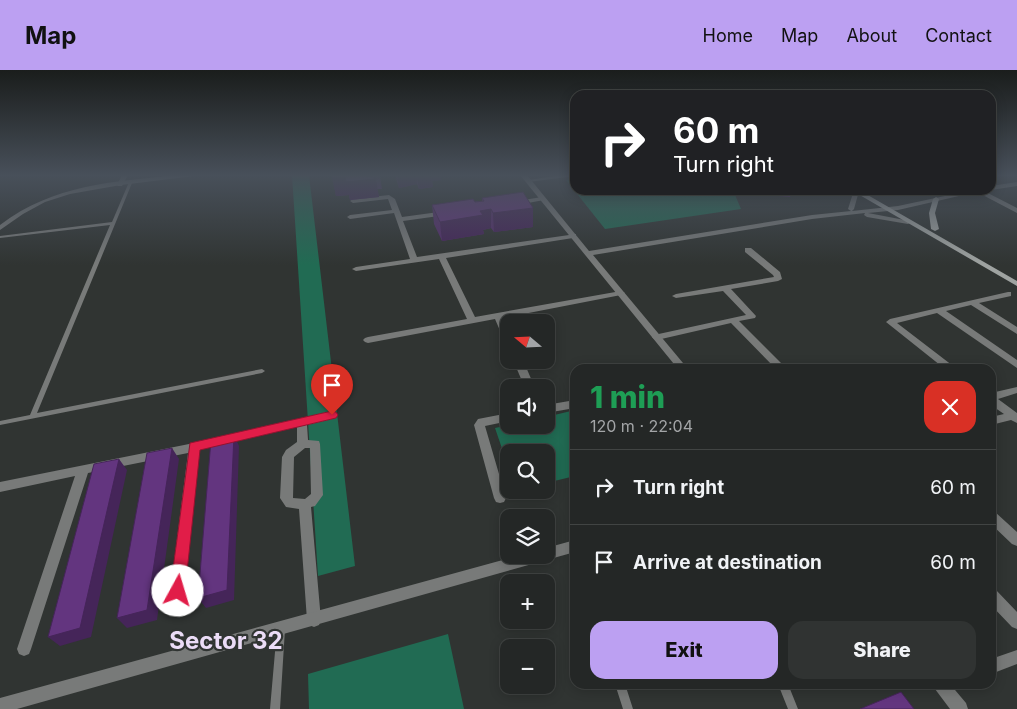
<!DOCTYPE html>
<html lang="en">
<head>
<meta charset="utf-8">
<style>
	body { margin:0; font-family:Inter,sans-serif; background:#303332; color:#f1f3f6; height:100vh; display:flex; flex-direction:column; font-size:19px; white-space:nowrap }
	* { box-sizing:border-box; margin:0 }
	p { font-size:16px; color:#a3a5a7 }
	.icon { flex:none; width:28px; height:28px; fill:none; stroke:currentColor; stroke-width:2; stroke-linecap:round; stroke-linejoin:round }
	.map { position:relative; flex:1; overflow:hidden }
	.panel { position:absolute; left:570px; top:294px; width:426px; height:325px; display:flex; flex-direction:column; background:#242726; border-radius:15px; box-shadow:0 2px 12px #0003,0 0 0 1px #414443 }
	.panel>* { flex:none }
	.hud { position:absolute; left:570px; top:20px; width:426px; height:105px; border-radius:15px; box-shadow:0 2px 12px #0003,0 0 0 1px #414443; background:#202124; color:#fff; overflow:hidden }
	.needle { width:32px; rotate:289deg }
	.tools { position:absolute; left:500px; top:244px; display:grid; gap:10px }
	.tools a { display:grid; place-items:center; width:55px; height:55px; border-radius:10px; background:#242726; box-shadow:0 2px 12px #0003,0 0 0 1px #414443; font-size:25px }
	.pin { position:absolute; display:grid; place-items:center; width:42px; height:42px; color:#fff; margin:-51px -21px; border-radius:50% 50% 50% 0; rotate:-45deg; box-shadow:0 0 5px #0007 }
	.pin .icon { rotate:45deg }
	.me { position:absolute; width:55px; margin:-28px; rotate:6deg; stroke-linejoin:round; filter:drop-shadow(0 0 4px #0008) }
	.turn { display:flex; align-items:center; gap:18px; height:105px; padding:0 20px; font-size:22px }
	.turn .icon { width:65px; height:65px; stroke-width:2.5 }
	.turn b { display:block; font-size:35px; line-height:42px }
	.round { display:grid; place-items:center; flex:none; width:52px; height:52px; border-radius:15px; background:#303332 }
	.overview { display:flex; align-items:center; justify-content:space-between; height:85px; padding:0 20px }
	h1 { font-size:30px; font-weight:800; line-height:38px; color:#1e9e55 }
	.cta { display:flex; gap:10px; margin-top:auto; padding:10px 20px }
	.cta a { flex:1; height:58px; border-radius:15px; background:#bca0f2; color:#111; font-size:20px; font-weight:800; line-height:58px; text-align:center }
	.cta a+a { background:#303332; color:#f1f3f6 }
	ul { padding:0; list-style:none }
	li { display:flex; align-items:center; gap:15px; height:75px; padding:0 20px; border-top:1px solid #414443 }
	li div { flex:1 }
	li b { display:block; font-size:19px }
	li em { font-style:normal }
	header { display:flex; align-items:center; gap:30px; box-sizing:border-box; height:70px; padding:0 25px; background:#bca0f2; color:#111 }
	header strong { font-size:24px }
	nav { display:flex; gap:28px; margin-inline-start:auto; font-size:18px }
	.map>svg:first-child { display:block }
	.green { fill:#216b53 }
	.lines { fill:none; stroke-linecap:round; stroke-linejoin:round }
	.service { fill:#787a79; fill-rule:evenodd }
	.minor { fill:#787a79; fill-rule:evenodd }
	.tertiary { fill:#787a79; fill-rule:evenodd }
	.secondary { fill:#9fa3a1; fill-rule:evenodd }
	.wall { fill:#552e6d }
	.shaded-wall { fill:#452559 }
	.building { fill:#63357f; stroke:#452559 }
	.route { fill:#e11d48; stroke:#92132f }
	.labels { text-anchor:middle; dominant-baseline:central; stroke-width:4.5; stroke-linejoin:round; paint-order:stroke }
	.near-district-label { font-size:24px; font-weight:bold; fill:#ebdcf7; stroke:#303432 }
</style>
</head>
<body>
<header>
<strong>Map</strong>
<nav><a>Home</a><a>Map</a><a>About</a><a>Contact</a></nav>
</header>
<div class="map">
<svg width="1017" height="639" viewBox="0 0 1017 639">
	<rect width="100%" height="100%" fill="#303432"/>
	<path class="green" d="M292 105H309L355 496 318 506Z
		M575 109V120H733L741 139 605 159 566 110Z
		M571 341 575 350V406L546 413V382H509V399L495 358 509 355H546V347Z
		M448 564 464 639H309L308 604Z"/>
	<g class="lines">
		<path class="service" d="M563 105 575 106 528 112 526 111 528 110Z
			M129 112 132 113 37 343 262 299 265 301 262 303 0 355V351L30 345 110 155 0 168V166L112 152Z
			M571 473 574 474 575 477V492L572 491 567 477 568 474Z
			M281 555 284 556 285 559 280 639H270L277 559 278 556Z
			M615 614H625L633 639H623Z
			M778 614H788L798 639H788Z"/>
		<path class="minor" d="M122 105H128L122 116H118L117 115Z
			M751 120H759L766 125 761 126Z
			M977 120H982L1017 138V143L977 122Z
			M389 125 395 129 402 147 446 141 449 143 446 145 403 151 417 187 576 164V168H573L446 188 475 247 621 221 625 223 621 225 503 248 509 260V273L504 270 495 249 368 273 365 272 363 270 365 268 368 267 467 249 439 189 356 201 352 199 356 197 410 189 394 143 350 149 347 147 350 145 392 140 388 129 353 133 350 131 353 129Z
			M542 127 545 129 544 130 517 135 514 133 517 131Z
			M745 178H751L780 202 782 209 778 211 731 219 756 246 755 248 739 251 787 299H776L731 253 657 270 654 269 652 267 654 265 746 245 723 221 676 228 672 226 676 224 774 207 773 205 745 182Z
			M1008 222H1011V226L979 233 1017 257V264L971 235 946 241 1017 290V298L937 243 897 253 957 299H945L886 252 890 249Z
			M513 290H523L535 318H525Z
			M1017 317V323L998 329 1017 343V353L1011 350 991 355V347L1004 344 991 335V323Z
			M575 330V338L546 343V335Z
			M332 341 336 342 337 345 336 348 307 355 308 370 319 371 320 374 323 425 315 436 311 437 321 550 319 555 314 557 309 555 307 550 299 439 286 437 280 428 282 387 286 380 297 372V357L199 380 182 539 180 544 175 546 170 544 168 539 188 383 88 403 31 579 29 584 24 586 19 584 17 579 75 406 0 422V412L194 373ZM305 378H310L311 424 305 429 293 428 294 387Z
			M509 343V351L485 356 506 428 504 432 500 433 496 432 494 428 474 355 478 349Z
			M991 441 995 442 1017 462V476L1012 474 991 454Z
			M991 519 996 520 1017 542V559L1012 557 991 535Z
			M1017 580V594L991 604V589Z"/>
		<path class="tertiary" d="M177 105H202L121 115 70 124 45 132 23 144 0 160V155C54 114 112 112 177 105Z
			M520 105H527L589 181 812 145 851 141 848 139 854 120 859 121 854 139 852 141 898 136 973 120H985L898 140 868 143 910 151 911 152 908 154 867 147 864 145 865 143 812 149 593 185 688 299H678Z
			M1017 112V116L991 120V116Z
			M575 470V482L17 639H0V628L521 485H546V478Z
			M932 614H950L966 633 968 639H950L935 619Z"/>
		<path class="secondary" d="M851 120H859L1017 211V216Z
			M936 127 939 129 935 143 939 159 935 161 931 159 929 143 933 129Z"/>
	</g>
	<path class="wall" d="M332 105H385L380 106 382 119H377L379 127 350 130 349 125 336 126Z
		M395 105H440L441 110 432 111 433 117 419 119 417 114 399 118Z
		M769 120H793L790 127 778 126 777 122 769 121Z
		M482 128 533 138V157L494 162 491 158 483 160 484 164 442 171 434 154 432 135 482 131Z"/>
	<path class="shaded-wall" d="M397 105H416L417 114 399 118Z
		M417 105H440L441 110 432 111 433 117 419 119Z
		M345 107 376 109 379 127 350 130 349 125 336 126 332 108Z
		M533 138V157L494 162 493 143Z
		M491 139V158L483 160 484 164 442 171 440 152 480 141Z
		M234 365 239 376 234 530 206 538 198 528Z
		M172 378 179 389 157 550 127 558 117 548Z
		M119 389 127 400 91 567 60 576 48 567Z"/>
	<path class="building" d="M332 105H364V106L375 107 376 109 346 112 345 107 332 108Z
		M523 122 533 138 493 143 491 139 480 141 483 145 440 152 432 135 473 129 475 132 484 131 482 128Z
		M234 365 227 520 198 528 211 370Z
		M172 378 147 540 117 548 147 383Z
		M119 389 80 558 48 567 94 394Z
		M901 622 914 639H860Z"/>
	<linearGradient id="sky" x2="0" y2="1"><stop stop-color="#1a1d1c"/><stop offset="0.54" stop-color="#48505a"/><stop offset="1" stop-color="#48505a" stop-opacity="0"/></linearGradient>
	<rect width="1017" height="195" fill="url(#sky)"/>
	<path class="route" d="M332 341 336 342 338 345 336 348 200 380 185 521 183 527 178 529 172 527 170 521 190 373Z"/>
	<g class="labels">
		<g class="near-district-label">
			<text x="226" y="570">Sector 32</text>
		</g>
	</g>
</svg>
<div class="tools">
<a><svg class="needle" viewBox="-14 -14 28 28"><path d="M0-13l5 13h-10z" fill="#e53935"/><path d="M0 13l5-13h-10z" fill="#a3a5a7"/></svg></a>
<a><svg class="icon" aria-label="sound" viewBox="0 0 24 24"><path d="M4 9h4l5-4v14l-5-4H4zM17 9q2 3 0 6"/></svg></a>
<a><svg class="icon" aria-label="search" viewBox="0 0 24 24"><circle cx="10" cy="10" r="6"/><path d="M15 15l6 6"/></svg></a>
<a><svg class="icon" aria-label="layers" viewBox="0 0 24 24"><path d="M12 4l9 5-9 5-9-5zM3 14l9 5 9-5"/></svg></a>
<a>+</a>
<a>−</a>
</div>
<div class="pin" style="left:332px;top:345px;background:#d93025"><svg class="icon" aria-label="arrive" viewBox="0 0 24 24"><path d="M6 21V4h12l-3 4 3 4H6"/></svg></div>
<svg class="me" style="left:178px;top:521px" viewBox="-20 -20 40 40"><circle r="19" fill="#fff"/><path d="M0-13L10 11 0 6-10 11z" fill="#e11d48"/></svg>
<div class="hud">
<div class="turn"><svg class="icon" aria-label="right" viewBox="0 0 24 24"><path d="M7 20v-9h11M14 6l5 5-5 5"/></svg><div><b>60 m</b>Turn right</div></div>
</div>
<section class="panel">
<div class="overview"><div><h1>1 min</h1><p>120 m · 22:04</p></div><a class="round" style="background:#d93025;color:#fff"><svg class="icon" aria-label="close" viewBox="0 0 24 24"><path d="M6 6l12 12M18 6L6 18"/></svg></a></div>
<ul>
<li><svg class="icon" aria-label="right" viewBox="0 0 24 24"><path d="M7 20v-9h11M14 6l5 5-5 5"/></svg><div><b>Turn right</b></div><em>60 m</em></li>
<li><svg class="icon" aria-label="arrive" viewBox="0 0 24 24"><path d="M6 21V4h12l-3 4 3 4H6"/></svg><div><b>Arrive at destination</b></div><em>60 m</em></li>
</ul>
<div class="cta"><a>Exit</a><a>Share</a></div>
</section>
</div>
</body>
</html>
